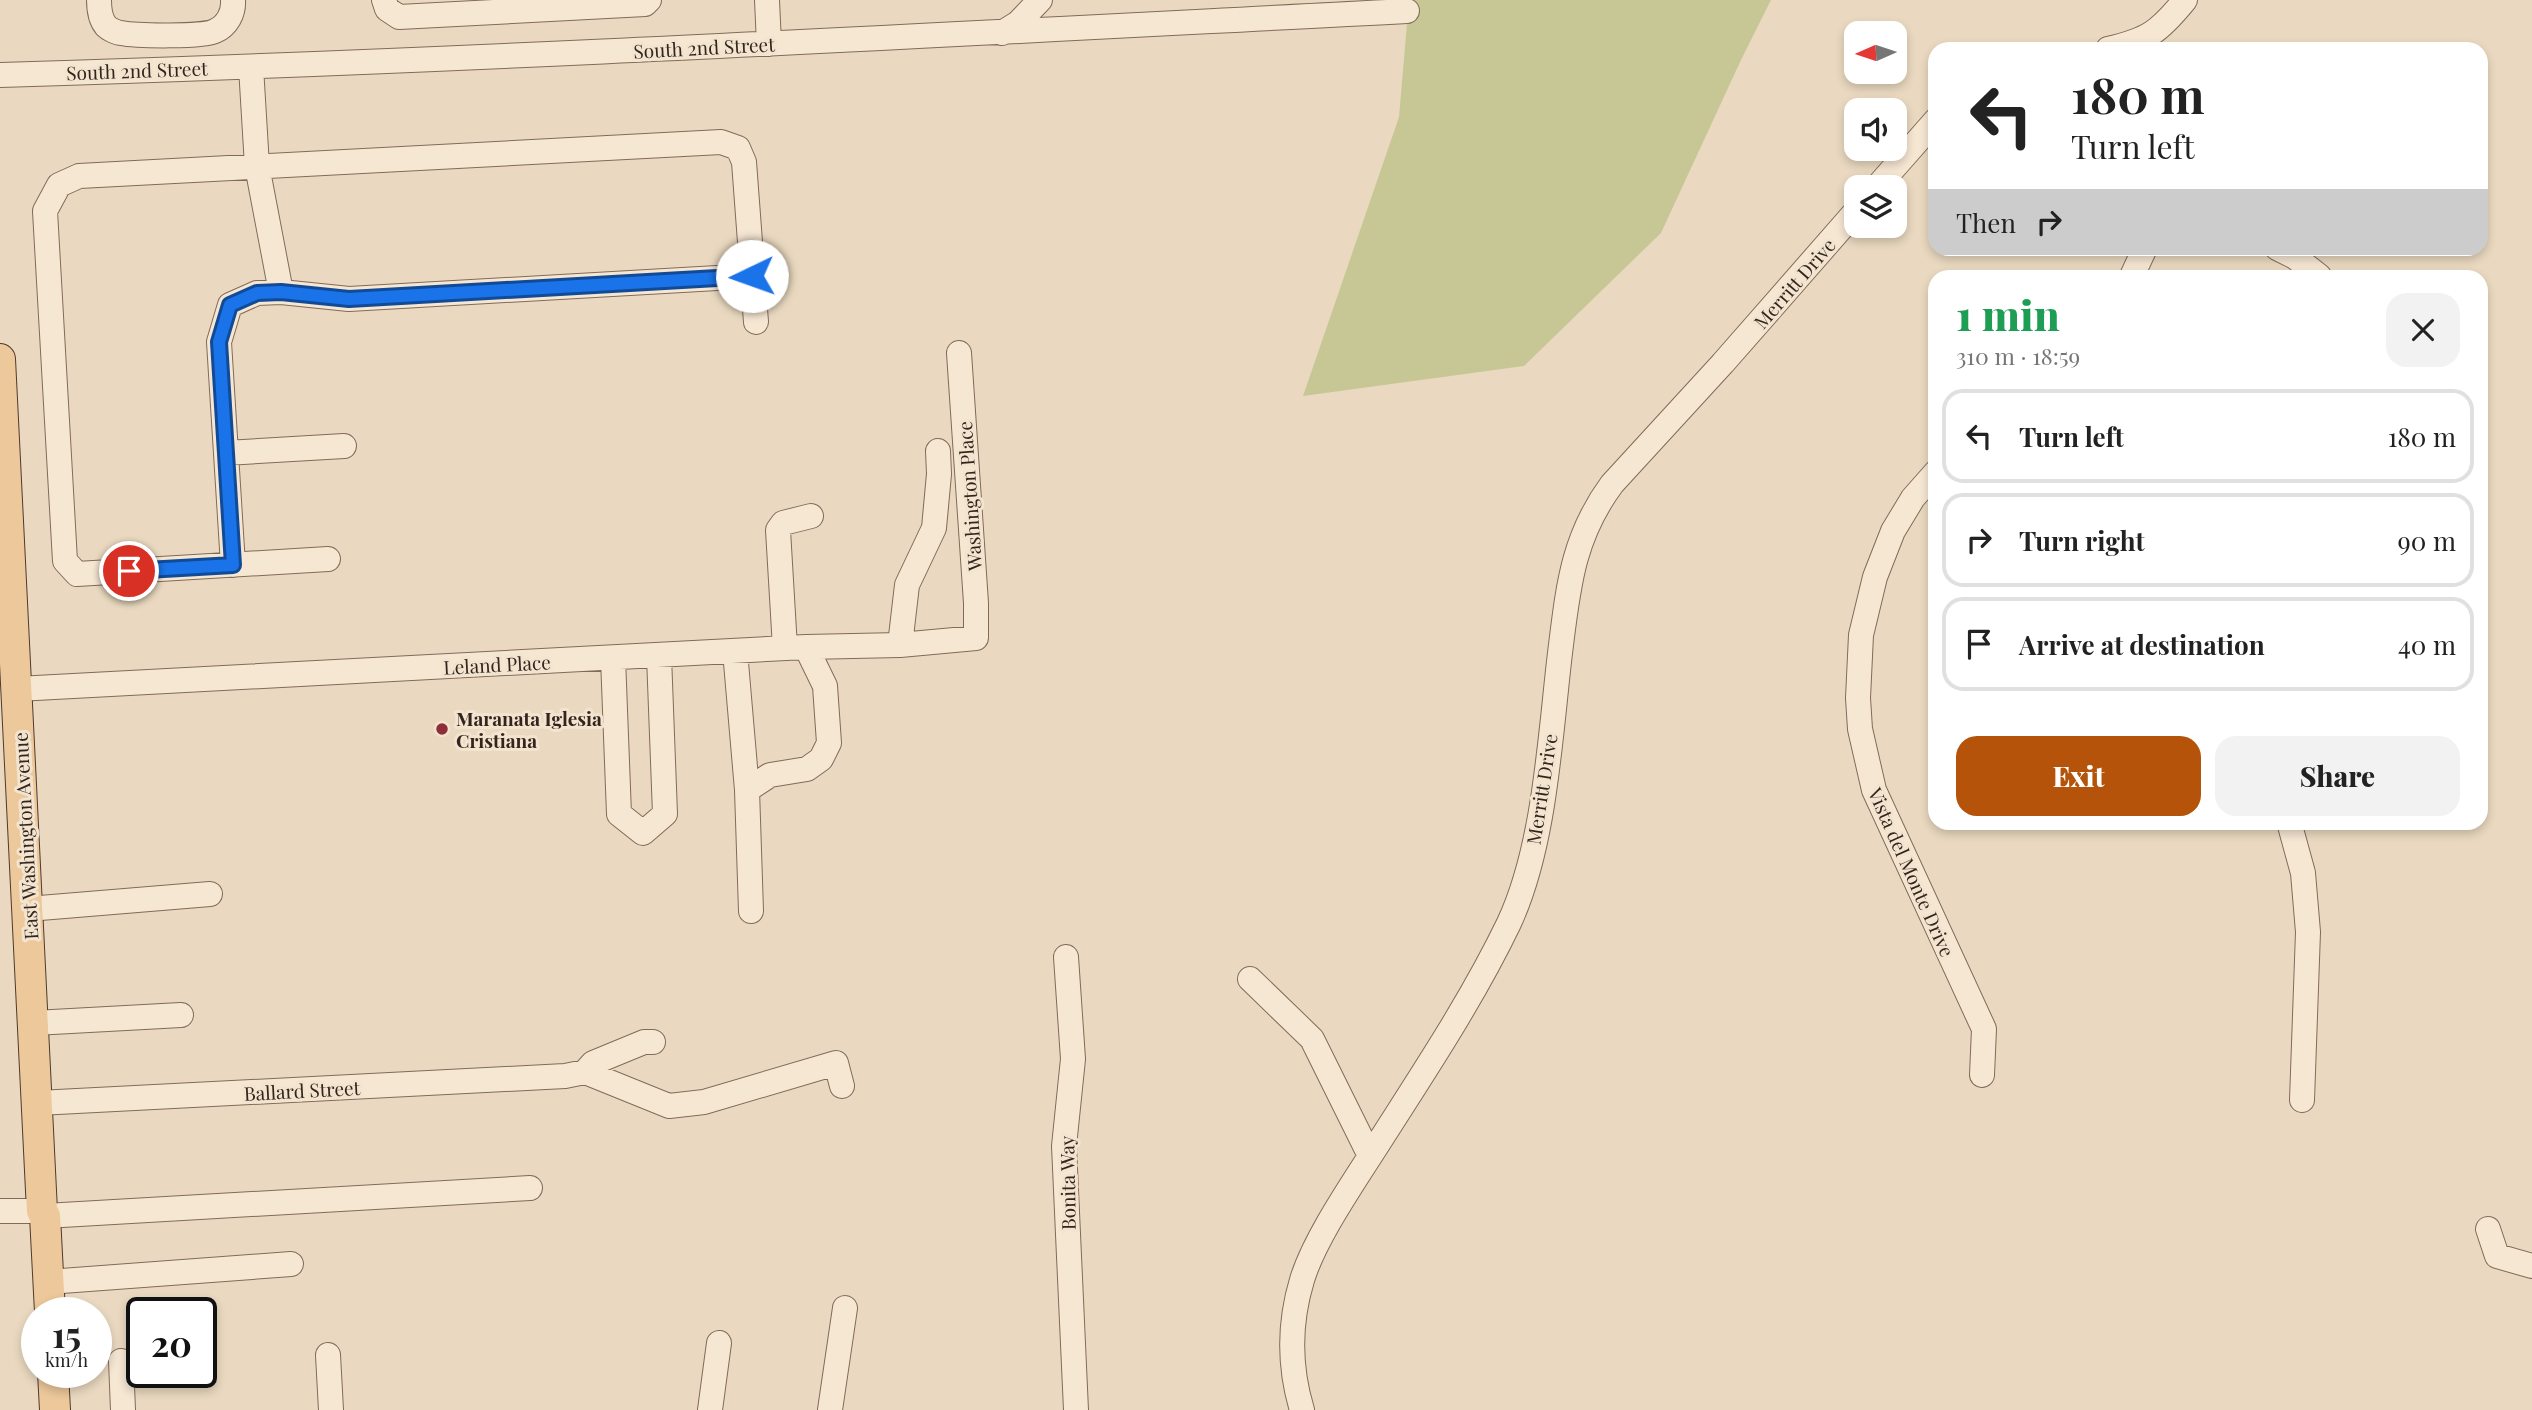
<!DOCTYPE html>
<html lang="en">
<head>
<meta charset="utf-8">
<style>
	body { margin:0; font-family:"Playfair Display",serif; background:#f2f2f2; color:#222; height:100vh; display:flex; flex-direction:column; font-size:26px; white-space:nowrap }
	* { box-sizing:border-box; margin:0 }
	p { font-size:23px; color:#767676 }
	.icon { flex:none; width:38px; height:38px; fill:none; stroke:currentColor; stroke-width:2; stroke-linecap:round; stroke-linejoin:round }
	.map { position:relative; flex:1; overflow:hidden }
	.sheet { position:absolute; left:1928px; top:270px; width:560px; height:560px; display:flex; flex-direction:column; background:#fff; border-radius:21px; box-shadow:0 4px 10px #0003 }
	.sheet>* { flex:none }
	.banner { position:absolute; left:1928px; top:42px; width:560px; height:214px; border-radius:21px; box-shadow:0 4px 10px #0003; background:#fff; color:#222; overflow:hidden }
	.needle { width:46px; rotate:267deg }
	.buttons { position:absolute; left:1844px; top:21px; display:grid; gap:14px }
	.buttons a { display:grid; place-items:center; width:63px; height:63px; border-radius:14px; background:#fff; box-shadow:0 4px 10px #0003; font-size:35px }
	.speed { position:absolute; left:21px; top:1297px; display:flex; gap:14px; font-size:35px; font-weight:700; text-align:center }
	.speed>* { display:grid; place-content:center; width:91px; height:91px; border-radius:50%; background:#fff; box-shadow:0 4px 10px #0003; line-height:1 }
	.speed small { font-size:18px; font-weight:400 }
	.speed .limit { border:4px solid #111; border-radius:10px; background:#fff; color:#111 }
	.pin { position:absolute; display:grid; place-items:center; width:60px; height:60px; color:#fff; margin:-30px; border:4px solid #fff; border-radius:50%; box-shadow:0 2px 7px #0007 }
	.me { position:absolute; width:77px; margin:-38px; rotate:267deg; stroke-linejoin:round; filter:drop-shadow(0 0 5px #0008) }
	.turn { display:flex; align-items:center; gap:24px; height:147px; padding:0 28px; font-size:32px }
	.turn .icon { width:91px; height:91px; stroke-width:2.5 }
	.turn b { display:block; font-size:49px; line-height:60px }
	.then { display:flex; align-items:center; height:66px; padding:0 28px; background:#0003; gap:14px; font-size:26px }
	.round { display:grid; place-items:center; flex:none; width:74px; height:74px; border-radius:21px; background:#f2f2f2 }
	.headline { display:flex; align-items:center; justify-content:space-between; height:119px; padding:0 28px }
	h1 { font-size:42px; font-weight:800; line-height:52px; color:#1e9e55 }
	.cta { display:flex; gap:14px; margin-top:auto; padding:14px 28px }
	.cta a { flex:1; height:80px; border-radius:21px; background:#b45309; color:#fff; font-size:28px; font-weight:800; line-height:80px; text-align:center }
	.cta a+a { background:#f2f2f2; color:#222 }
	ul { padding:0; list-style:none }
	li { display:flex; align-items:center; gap:21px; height:94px; margin:0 14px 10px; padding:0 14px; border:4px solid #e0e0e0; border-radius:21px }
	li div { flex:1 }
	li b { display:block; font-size:26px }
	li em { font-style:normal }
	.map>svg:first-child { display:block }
	.green { fill:#c7c796 }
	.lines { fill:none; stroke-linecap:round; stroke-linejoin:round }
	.minor-casing { stroke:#826a5a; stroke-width:26 }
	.major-casing { stroke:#50392e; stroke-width:32 }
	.minor { stroke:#f6e7d3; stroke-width:24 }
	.major { stroke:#ecc89a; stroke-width:30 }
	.route-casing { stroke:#114b97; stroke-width:18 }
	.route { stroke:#1a73e8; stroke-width:12 }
	.poi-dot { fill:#8d2e3a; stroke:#f2e4cf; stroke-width:2.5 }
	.labels { text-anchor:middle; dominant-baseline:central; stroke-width:6; stroke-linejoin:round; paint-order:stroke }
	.street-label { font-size:19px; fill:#33251d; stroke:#f2e4cf }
	.poi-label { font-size:19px; font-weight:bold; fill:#33251d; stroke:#f2e4cf; text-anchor:start }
</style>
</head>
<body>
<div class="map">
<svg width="2532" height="1410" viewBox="0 0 2532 1410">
	<rect width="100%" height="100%" fill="#ead9c0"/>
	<path class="green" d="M1409 0H1771L1741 60 1661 233 1524 366 1303 396 1399 117Z"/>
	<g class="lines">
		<defs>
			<path id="minor" d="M99 0C99 9 100 19 106 26 109 29 117 33 121 33 136 36 204 37 215 31 227 26 234 13 233 0
				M384 0 387 9 399 17 645 4 649 0
				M767 0 769 44
				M1002 33 1018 23 1040 0
				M2108 49C2148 40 2159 32 2185 0
				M251 67 257 166 281 292
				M0 75C469 61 938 35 1407 11
				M1877 187 1936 120
				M2277 248 2295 257 2319 276
				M2132 276 2145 248
				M226 453 344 446
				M1936 472 1913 498 1893 531 1875 577 1861 635 1858 698 1860 729 1874 790 1984 1029 1982 1075
				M328 559 77 574 65 561 45 211 59 185 79 176 721 142 738 148 744 162 756 322
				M233 565 219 342 230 305 257 293 281 292 349 299 752 276
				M900 645 907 585 934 528 939 474 938 451
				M785 648 778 530 783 523 811 516
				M735 651 747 790 751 911
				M613 658 619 814 643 833 665 814 659 656
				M17 689 806 647 900 645 976 638V603L959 353
				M747 790 770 775 807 769 821 759 829 743 825 686 806 647
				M2289 822 2303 873 2308 932 2302 1100
				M28 909 210 894
				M1066 957 1073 1059 1064 1146 1076 1410
				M1250 979 1312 1039 1370 1156
				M34 1023 181 1015
				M585 1072 669 1106 704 1102 836 1063 842 1086
				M38 1103 565 1076 585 1072 593 1063 644 1042H653
				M0 1211H42
				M45 1216 530 1188
				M2488 1229 2497 1256 2532 1266
				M48 1282 291 1264
				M328 1355 331 1410
				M121 1361 123 1410
				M710 1410 719 1343
				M830 1410 845 1308
				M1302 1410C1289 1367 1289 1323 1302 1280 1314 1240 1351 1186 1374 1150 1421 1076 1471 1002 1509 923 1545 846 1550 737 1560 653 1568 589 1572 538 1612 484L1723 363 1857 210"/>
			<path id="major" d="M0 359 42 1211 45 1216 50 1312
				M53 1372 55 1410"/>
		</defs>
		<use href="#minor" class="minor-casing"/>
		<use href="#major" class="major-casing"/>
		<use href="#minor" class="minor"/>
		<use href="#major" class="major"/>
	</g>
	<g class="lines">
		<defs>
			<path id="route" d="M129 571 233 565 219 342 230 305 257 293 281 292 349 299 752 276"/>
		</defs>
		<use href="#route" class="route-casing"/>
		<use href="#route" class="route"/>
	</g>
	<circle class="poi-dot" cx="442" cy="729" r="7"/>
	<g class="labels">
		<g class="street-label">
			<text transform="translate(704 47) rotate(-3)">South 2nd Street</text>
			<text transform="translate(137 70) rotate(-2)">South 2nd Street</text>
			<text transform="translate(1794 283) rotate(-49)">Merritt Drive</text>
			<text transform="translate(969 496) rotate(-94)">Washington Place</text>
			<text transform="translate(497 664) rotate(-3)">Leland Place</text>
			<text transform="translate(1541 789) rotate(-81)">Merritt Drive</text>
			<text transform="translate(25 836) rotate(-93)">East Washington Avenue</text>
			<text transform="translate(1912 872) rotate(66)">Vista del Monte Drive</text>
			<text transform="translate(302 1090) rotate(-3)">Ballard Street</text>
			<text transform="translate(1067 1183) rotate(-91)">Bonita Way</text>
		</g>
		<g class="poi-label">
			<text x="456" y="718">Maranata Iglesia<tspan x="456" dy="22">Cristiana</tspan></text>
		</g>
	</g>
</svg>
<div class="buttons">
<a><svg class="needle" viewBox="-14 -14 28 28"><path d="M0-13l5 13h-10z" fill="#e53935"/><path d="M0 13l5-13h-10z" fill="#767676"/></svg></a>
<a><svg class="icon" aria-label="sound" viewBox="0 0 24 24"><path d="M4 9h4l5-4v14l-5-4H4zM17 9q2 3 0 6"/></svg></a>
<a><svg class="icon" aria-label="layers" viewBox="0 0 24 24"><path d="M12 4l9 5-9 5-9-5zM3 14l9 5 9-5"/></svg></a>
</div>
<div class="speed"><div>15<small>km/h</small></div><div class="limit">20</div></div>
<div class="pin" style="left:129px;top:571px;background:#d93025"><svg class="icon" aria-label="arrive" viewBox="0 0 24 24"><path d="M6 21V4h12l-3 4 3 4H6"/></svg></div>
<svg class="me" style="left:752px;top:276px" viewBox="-20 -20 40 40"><circle r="19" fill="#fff"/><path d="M0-13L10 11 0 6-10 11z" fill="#1a73e8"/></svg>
<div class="banner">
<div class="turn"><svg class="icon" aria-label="left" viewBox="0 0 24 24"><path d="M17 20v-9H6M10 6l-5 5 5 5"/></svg><div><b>180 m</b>Turn left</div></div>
<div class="then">Then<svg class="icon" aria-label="right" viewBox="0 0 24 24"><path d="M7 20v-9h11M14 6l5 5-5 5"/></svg></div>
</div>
<section class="sheet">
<div class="headline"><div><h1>1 min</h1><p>310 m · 18:59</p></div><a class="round"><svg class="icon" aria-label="close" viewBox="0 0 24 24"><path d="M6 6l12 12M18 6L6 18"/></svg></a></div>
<ul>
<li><svg class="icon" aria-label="left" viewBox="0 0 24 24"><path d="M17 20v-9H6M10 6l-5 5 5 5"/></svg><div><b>Turn left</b></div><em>180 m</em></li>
<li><svg class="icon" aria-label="right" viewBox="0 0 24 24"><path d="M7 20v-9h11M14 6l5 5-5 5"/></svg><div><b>Turn right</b></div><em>90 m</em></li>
<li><svg class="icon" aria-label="arrive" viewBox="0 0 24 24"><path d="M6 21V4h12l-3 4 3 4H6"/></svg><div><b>Arrive at destination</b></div><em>40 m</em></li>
</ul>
<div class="cta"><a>Exit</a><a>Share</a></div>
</section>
</div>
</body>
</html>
